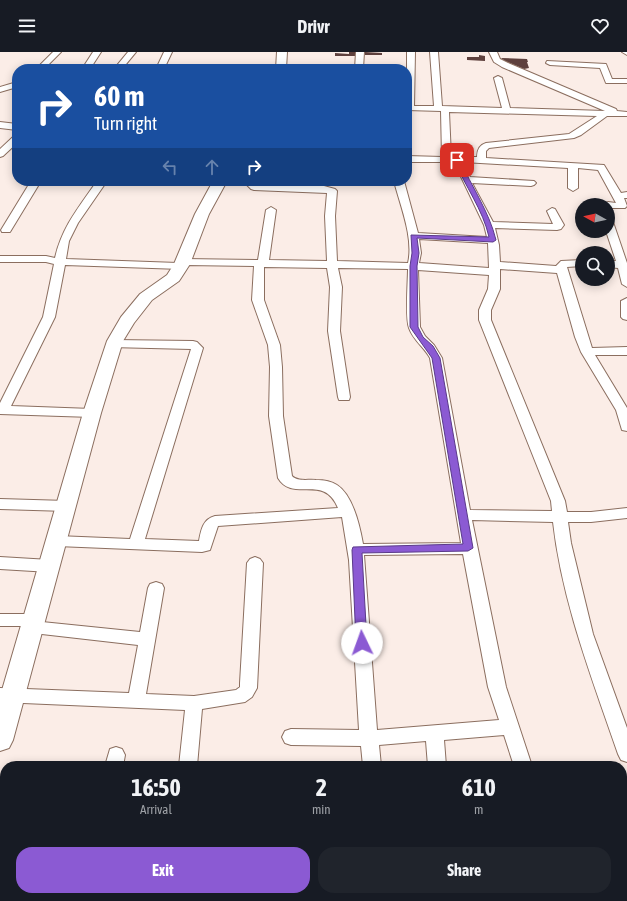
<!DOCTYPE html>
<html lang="en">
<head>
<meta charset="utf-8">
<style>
	body { margin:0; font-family:"Asap Condensed",sans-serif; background:#20242c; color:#f1f3f6; height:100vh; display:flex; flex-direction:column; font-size:15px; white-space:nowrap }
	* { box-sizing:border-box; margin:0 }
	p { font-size:13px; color:#9ea1a6 }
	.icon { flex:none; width:22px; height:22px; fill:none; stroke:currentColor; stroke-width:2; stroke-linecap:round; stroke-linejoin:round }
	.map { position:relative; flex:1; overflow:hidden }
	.drawer { position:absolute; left:0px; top:709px; width:627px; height:140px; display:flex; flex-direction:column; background:#171b24; border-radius:16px 16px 0 0; box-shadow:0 2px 10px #0003 }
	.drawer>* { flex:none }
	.top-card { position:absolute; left:12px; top:12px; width:400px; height:122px; border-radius:16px; box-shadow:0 2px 10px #0003; background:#1a4fa0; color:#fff; overflow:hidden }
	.needle { width:26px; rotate:278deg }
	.buttons { position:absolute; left:575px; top:146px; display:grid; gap:8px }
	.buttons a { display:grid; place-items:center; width:40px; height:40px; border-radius:50%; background:#171b24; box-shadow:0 2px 10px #0003; font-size:20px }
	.pin { position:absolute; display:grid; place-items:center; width:34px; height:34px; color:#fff; margin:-17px; border-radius:8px; box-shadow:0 2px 6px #0006 }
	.me { position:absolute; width:44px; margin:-22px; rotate:357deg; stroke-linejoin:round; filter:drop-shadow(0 0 3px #0008) }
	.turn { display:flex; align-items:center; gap:14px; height:84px; padding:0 16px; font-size:18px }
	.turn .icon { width:52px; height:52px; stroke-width:2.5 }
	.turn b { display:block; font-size:28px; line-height:34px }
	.lanes { display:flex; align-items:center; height:38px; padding:0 16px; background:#0003; justify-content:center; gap:20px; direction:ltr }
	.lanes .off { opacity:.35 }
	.eta { display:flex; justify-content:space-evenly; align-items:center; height:68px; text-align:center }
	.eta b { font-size:24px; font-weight:700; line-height:28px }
	.button { display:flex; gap:8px; margin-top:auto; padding:8px 16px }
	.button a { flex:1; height:46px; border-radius:16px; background:#8b5ad3; color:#fff; font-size:16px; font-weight:700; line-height:46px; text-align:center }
	.button a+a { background:#20242c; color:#f1f3f6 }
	header { display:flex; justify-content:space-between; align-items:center; height:52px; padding:0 16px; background:#171b24; font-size:18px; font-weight:700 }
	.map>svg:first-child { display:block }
	.building { fill:#5e403d }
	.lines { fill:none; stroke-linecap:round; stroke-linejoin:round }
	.street-casing { stroke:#8b6e5f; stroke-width:2 }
	.secondary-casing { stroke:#8b6e5f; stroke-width:2 }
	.street { fill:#fff; fill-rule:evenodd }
	.secondary { fill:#fff; fill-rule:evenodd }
	.route { fill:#8b5ad3; stroke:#5a3a89 }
</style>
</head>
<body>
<header><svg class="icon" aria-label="menu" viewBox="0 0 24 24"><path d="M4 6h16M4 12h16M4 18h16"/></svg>Drivr<svg class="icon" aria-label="heart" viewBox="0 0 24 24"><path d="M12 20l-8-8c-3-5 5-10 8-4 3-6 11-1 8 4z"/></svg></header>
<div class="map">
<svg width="627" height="849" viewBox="0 0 627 849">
	<rect width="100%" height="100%" fill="#fbede7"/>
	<path class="building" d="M349 0H356L358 4H335V1L349 2Z
		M365 0 382 1V3H365Z
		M479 3 485 4V9L467 8V5H479Z
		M501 6 527 7 528 10H527L529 16 524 17 505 9Z"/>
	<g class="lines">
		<defs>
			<path id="street" d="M53 0H61L44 17H36Z
				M93 0H101L90 17H82Z
				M128 0H136L122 17H114Z
				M164 0H172L164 17H156Z
				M356 0H364L363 17H355Z
				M407 0H415L414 54H434L430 0H438L442 54 502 56 494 26 498 24 502 26 510 56 605 59 502 15 494 10 489 0H497L500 7 508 11 616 57 617 59 627 60V64H607L581 83 574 86 489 96 486 99V106L604 113 621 141 627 140V146H624L627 154 625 156H608V153H603L608 150 616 151 598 118 578 116V136L573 139 568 136V116L463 110 470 125 534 129 536 131 534 133 531 134 472 131 493 170 553 172 547 159 552 156 555 157 564 173 561 177 557 178 495 176 499 193 500 210 556 214 561 209 582 208V214L567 215 592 296 627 295V303H595L627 356V379L622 378 616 358 581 300 575 285 557 221 500 217V237L491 258V268L565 449 567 460H591L627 456V466L591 470H568L571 491 593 582 627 676V710L621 708 618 702C592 626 562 550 553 470L472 468 506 635 532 714H514L504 683 444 688 446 714H428L426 689 379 693 381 714H363L361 694 291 693 285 691 282 685 285 679 291 677 359 678 349 508 342 465 218 474 210 498 202 500 57 494 52 493 49 489 52 485 57 484 130 487 191 297 110 295 108 292 110 289 114 288 193 289 197 290 203 296 145 487 199 489C201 478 203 467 215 464L338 456C324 421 293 451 278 426L269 364 270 315 268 293 252 248 254 214 186 213 185 216 181 217 65 213 55 265 11 354 92 357 97 358 99 361 97 364 92 365 0 362V351L43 265 54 212 46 210H0V204H46L55 206C62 175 79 155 97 129H107L78 171 69 189 66 207 178 211 179 208 183 207 258 208 266 158 271 155 276 158 269 208 327 209 325 164 327 141 254 138 251 137 247 133 248 129H258L257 132 324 134 335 137 337 139 335 164 337 209 408 211C414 186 400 153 394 129H404L418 181 487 185 484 173 454 110H407V104L442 105 441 59 407 58ZM449 60 597 64 569 82 486 91C479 93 477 99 477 105H451ZM419 187 488 191 489 216 419 211 421 201ZM264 215 327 216 330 235 328 279 338 345 339 348H349L350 345 340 279 342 235 338 216 408 217C408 229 405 266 409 276 413 288 424 295 430 306L461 491 363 492C360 475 353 443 337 433 331 429 323 428 316 428 308 427 298 430 292 424L283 364 282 315 280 293 264 248ZM418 218 489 223 488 237 479 258V268L551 449 552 459 470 458 442 306 434 293 425 284 420 275ZM463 502 488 635 499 668 377 678 364 503Z
				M622 0H627V3Z
				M547 9 606 12 612 27H627V31H606L600 16 550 13 546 11Z
				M17 30V35L0 40V35Z
				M0 70 17 72V78L0 76Z
				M17 83V91L3 104 0 105V97L14 84Z
				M31 129H41L10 180H2L1 178Z
				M608 167 613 170 627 211V235L622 232 618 216 608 215V209H616L606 179H608Z
				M627 246V268L623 267 621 265V249Z
				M0 447 67 449 72 450 74 454 72 458 67 459 0 457Z
				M0 505 50 508 55 510 58 514 55 518 50 520 0 517Z
				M255 505 260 507 263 511 257 636 252 645 245 650 202 657 197 714H179L185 658 0 650V636L129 641 138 593 33 581 27 580 25 574H0V562H35L41 564 43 568 42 570 140 580 148 536 150 532 156 530 162 532 164 536 146 642 194 644 236 638 240 635V631L247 511 250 507Z
				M116 695 122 697 125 703 123 714H105L110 697Z
				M0 779 5 780V798L0 797Z
				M164 844H184V849H164Z
				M363 844H383V849H363Z
				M437 844H457V849H437Z
				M551 844H571L572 849H552Z"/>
			<path id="secondary" d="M277 0H287L286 17H276Z
				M213 129H227L209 162 190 212 181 226 179 229 152 248 134 271 123 289 101 361 13 688 9 696 0 699V645L83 361 107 289 121 265 140 242 167 223 174 212 195 162Z"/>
		</defs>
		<use href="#street" class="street-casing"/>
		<use href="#secondary" class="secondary-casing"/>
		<use href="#street" class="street"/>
		<use href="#secondary" class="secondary"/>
	</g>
	<path class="route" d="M455 106 460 108C471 134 489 159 496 188L493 190 417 186 419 201 417 214 418 275 423 285 433 294 440 306 473 496 468 499 362 501 367 591 366 594 362 595 358 594 356 591 352 498 353 495 463 492 432 306 410 275V214L412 201 411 183 489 185C483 158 465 134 454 108Z"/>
</svg>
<div class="buttons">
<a><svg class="needle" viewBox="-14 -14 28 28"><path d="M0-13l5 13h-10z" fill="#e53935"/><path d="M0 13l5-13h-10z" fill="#9ea1a6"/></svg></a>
<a><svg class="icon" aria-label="search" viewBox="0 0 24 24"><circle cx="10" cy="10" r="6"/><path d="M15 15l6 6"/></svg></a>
</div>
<div class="pin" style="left:457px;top:108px;background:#d93025"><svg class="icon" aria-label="arrive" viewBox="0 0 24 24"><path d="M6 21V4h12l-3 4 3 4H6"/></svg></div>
<svg class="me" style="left:362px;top:591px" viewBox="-20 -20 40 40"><circle r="19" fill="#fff"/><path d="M0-13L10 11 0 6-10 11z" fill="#8b5ad3"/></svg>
<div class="top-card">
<div class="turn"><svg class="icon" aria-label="right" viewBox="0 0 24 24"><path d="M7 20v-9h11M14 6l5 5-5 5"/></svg><div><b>60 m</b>Turn right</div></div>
<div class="lanes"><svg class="icon off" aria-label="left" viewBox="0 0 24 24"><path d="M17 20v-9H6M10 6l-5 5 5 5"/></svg><svg class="icon off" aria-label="ahead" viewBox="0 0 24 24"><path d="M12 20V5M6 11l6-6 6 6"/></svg><svg class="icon" aria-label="right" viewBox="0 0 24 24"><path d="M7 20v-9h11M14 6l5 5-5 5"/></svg></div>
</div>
<section class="drawer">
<div class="eta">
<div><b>16:50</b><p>Arrival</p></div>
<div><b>2</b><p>min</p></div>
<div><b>610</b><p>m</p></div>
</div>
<div class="button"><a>Exit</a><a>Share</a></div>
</section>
</div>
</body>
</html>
